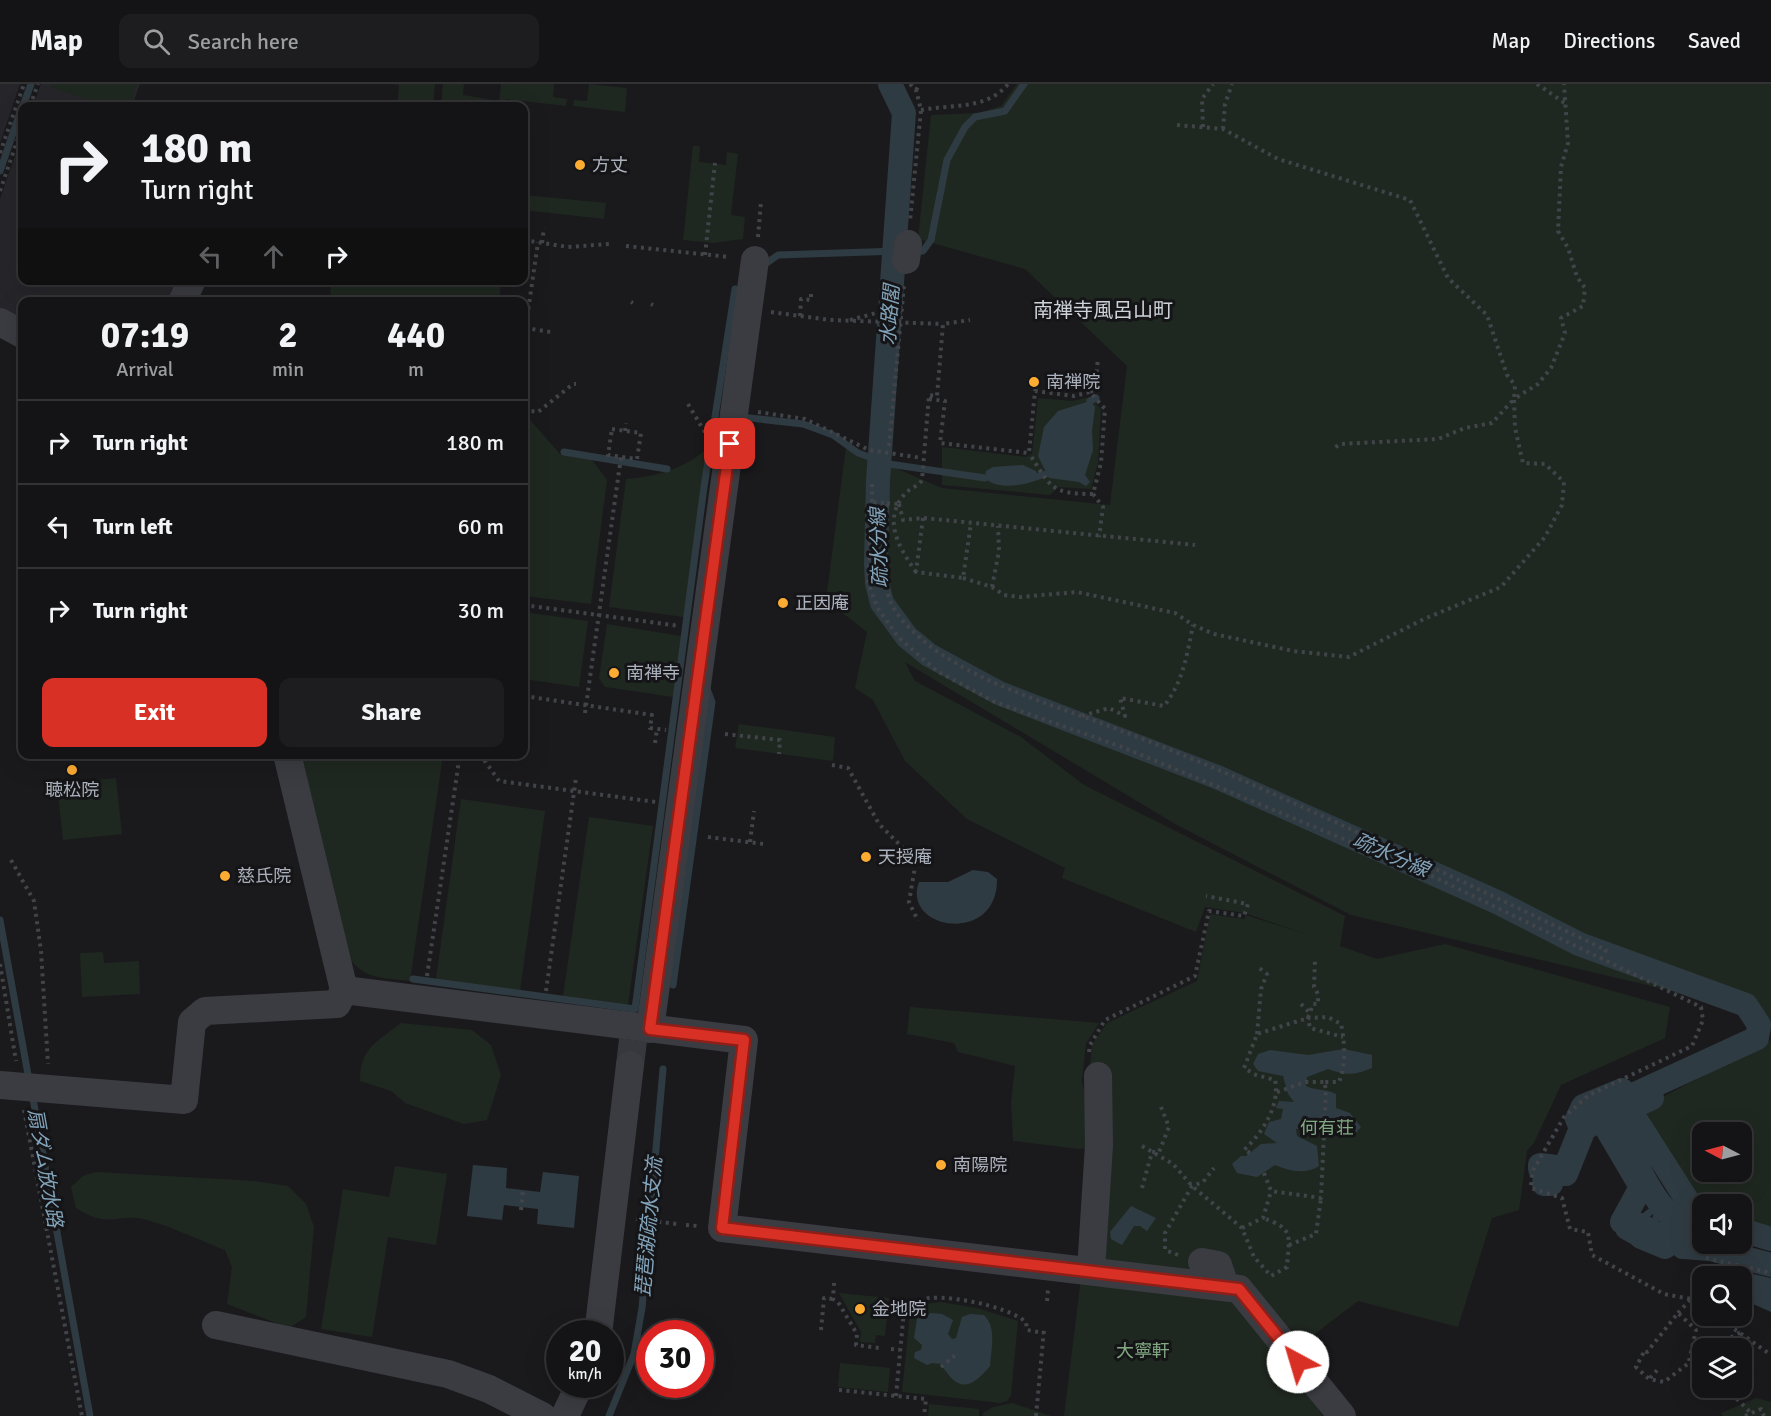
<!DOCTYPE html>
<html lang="en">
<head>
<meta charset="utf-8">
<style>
	body { margin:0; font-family:Signika,"Noto Sans JP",sans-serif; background:#1d1d1f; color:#f1f3f6; height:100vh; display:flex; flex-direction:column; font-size:22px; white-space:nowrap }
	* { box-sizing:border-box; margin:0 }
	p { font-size:20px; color:#9d9ea1 }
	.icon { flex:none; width:33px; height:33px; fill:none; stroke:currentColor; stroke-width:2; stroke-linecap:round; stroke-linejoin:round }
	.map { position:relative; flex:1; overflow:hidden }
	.panel { position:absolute; left:18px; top:213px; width:510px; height:462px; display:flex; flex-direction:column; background:#141416; border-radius:12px; box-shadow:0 6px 24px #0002,0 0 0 2px #333335 }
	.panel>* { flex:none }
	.banner { position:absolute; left:18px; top:18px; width:510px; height:183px; border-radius:12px; box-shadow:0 6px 24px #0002,0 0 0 2px #333335; background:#141416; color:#f1f3f6; overflow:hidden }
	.needle { width:39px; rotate:276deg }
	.tools { position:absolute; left:1692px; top:1038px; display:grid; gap:12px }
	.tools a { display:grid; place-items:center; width:60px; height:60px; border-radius:12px; background:#141416; box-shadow:0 6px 24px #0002,0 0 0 2px #333335; font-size:30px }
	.speed { position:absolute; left:546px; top:1236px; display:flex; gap:12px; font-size:30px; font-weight:700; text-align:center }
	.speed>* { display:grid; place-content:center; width:78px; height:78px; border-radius:50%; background:#141416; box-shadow:0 6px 24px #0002,0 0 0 2px #333335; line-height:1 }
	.speed small { font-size:15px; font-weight:400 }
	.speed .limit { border:9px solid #d22; background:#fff; color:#111 }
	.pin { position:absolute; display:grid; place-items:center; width:51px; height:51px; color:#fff; margin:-26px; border-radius:12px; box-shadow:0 3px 9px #0006 }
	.me { position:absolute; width:66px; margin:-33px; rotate:321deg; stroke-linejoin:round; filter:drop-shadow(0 0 4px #0008) }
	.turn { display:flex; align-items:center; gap:21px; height:126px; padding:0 24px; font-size:27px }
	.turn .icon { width:78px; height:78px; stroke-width:2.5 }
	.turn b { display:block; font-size:42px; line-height:51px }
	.lanes { display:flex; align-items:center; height:57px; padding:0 24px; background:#0003; justify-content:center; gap:30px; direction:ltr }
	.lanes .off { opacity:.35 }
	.eta { display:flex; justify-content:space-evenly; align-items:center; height:102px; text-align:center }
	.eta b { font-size:36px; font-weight:700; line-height:42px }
	.cta { display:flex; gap:12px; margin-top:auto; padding:12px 24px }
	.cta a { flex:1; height:69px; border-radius:12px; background:#d93025; color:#fff; font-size:24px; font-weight:700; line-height:69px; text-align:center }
	.cta a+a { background:#1d1d1f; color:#f1f3f6 }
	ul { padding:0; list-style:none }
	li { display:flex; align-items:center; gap:18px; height:84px; padding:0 24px; border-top:2px solid #333335 }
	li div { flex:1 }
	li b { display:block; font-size:22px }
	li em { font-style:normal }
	header { display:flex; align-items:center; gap:36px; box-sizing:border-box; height:84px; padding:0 30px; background:#141416; border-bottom:2px solid #333335 }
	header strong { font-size:28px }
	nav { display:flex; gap:33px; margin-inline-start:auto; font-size:21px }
	.search { width:420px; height:54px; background:#1d1d1f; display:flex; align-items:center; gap:15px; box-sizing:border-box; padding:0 21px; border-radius:12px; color:#9d9ea1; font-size:22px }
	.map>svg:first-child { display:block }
	.built { fill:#26262a }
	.green { fill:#1f2820; fill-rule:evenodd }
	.water { fill:#2f3b42 }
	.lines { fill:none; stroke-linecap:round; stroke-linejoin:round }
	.stream { stroke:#2f3b42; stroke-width:7 }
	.canal { stroke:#2f3b42; stroke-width:24 }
	.minor-tunnel { stroke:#37383d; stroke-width:28; stroke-dasharray:28 14; stroke-linecap:butt }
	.path { stroke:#414449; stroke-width:4; stroke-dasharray:3 4.5; stroke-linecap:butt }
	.minor { stroke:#3b3c42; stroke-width:28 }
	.route-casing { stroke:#8d1f18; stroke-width:15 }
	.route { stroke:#d93025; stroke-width:10 }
	.poi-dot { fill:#fcac32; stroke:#151518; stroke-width:2 }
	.labels { text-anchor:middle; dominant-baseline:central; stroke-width:6; stroke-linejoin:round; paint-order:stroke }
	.poi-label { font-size:18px; fill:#acb2bd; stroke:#151518; text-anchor:start }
	.park-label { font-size:18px; fill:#82a982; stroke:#151518 }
	.neighbourhood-label { font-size:20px; fill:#cdd1d8; stroke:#151518 }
	.water-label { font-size:20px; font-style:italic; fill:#82a3b9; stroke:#151518 }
</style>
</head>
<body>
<header>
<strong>Map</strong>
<div class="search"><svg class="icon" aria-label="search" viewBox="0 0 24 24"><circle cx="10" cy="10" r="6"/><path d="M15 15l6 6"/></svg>Search here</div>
<nav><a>Map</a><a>Directions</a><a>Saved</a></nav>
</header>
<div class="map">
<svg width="1771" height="1332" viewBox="0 0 1771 1332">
	<rect width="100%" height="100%" fill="#1a1a1d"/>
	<path class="built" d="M0 0H20L0 59Z
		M41 0H140L132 22H33Z
		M22 52V196L180 197 172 217 22 218V240L0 230V115Z"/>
	<path class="green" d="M51 0H137L129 22H108L50 3Z
		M394 0H435L433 22H397L399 1Z
		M443 0H464L463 11 499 17 501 0H554L553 13 567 15 566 22 506 15 505 22H441Z
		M589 0 627 4 625 28 573 22 574 16 587 17Z
		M1017 0H1771V949L1761 928 1351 831 1177 741 905 578 915 597 1021 653 1084 701 1345 832 1340 862 1377 875 1445 860 1670 923 1665 954 1561 1001 1534 1059 1527 1067 1519 1126 1492 1134 1458 1243 1358 1217 1299 1262 1248 1206 1096 1179 1089 991 1092 961 1107 939 1197 897 1210 830 1244 835 1246 831 1311 852 1245 829 1205 823 1196 848 1062 794 1065 784 967 735 905 677 873 616 855 604 867 548 826 516 846 363 942 404 1110 421 1127 282 1025 185 918 155 931 31 979 29 1001 22Z
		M693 62H700L699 78 726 81 727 68 738 70 731 131 745 133 743 155 713 159 683 156Z
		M524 111 606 119 604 135 524 126Z
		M330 197V196L501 197 499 218 331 217Z
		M1090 313 1101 325 1098 379 1091 405 1059 403 1050 411 942 401V363L1026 373 1032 370 1038 314 1072 317Z
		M530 336 560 370 592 376 607 396 591 520 524 512V377Z
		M708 363 684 533 609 523 626 395C655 393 688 384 708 363Z
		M524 528 588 537 579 603 524 595Z
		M607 540 681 552 673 613 605 603 599 594Z
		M739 640 835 653 833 677 735 664Z
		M299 671H443L410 897C380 893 362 896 345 868Z
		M116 694 122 750 63 756 57 700Z
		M461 715 545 727 520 907 436 895Z
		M589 733 653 742 628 921 563 912Z
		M103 868 104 879 139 877 140 910 82 913 80 869Z
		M910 923 1099 939 1086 960 1082 996 1094 1063 1079 1065 1013 1057 1011 1019 1015 982 958 968 954 959 907 950Z
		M401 939 472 946 491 961 501 991 487 1036 464 1040 405 1019 391 1007 360 997C360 964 377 958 401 939Z
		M1771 956V1153L1742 1144V1120H1702V1128L1699 1127 1636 1027ZM1702 1048H1742V1088H1702Z
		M395 1082 447 1090 436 1161 388 1153 372 1253 321 1245 343 1105 389 1113Z
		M96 1088 255 1097 288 1102 306 1120 314 1143 306 1233 289 1244 227 1220 232 1183 225 1166C199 1156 173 1143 147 1136 119 1128 110 1146 76 1124L71 1103 83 1092Z
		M1081 1194 1233 1212 1304 1304 1323 1332H1064Z
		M839 1209 889 1214 885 1252 876 1251 875 1259 860 1258 861 1248Z
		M940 1218 977 1224 1018 1237 1011 1311 1007 1317 1000 1319 902 1308 910 1229 919 1221Z
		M840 1279 890 1284 888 1308 838 1303Z
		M1756 1314 1771 1318V1332H1723L1721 1329Z
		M1012 1319 1051 1332H983V1329L993 1323Z
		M929 1320 979 1325V1332H928Z"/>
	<path class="water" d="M1090 317 1095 323 1092 347 1093 366 1085 391 1090 398 1086 402 1079 398 1049 394 1038 372 1044 343 1058 327Z
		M1023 381 1036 387 1040 395C1026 401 997 407 985 394L986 387 993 383Z
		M973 786 988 788 997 795C998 862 901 846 919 798H948Z
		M1344 965 1372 971V984C1355 991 1345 992 1328 985L1307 993 1306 1002C1316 1007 1325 1004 1336 1010V1024L1350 1029 1361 1043 1354 1051 1316 1043 1296 1045 1297 1052 1317 1062 1319 1082C1305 1091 1290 1087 1275 1081L1257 1093 1237 1089 1232 1080 1241 1072H1246L1261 1060 1277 1059 1264 1050 1269 1038 1281 1035 1283 1025 1276 1024 1279 1017 1294 1018 1288 1010 1283 992 1258 987 1253 980 1258 970 1270 966 1308 971Z
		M473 1081 507 1084 506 1104 540 1108 543 1088 579 1092 574 1144 537 1140 538 1125 504 1121 502 1136 467 1132Z
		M1131 1122 1156 1134 1147 1147 1140 1142H1134L1122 1161 1111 1155 1110 1148Z
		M1713 1181 1771 1194V1228L1742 1215V1192H1714Z
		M931 1229 942 1230 953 1236 948 1250 952 1255 956 1254 962 1233 970 1230 984 1231C997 1244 991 1264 990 1282 970 1306 958 1308 941 1280L932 1279 927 1281 914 1274 915 1268 921 1266 922 1261 914 1254 917 1235Z"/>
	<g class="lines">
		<path class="stream" d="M23 22 31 0
			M0 87 22 23
			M913 168 923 167 931 156 947 76 965 43 975 33 1005 27 1024 0
			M764 181 778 171 899 167
			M1090 317 1096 314
			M741 333 803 340 833 351 858 369 889 380 985 394
			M564 368 667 385
			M1039 392 1046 390
			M0 836 29 996
			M413 895 635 925 704 403 735 205
			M673 901 712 618 707 605
			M32 1009 90 1332
			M1631 1146 1636 1139 1659 1121
			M1647 1156 1653 1148 1659 1121
			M609 1332 634 1270 642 1224 663 985"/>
		<path class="canal" d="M890 0 904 29 878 397 876 480 877 499 882 519 907 553 929 571 999 609 1217 693 1497 818 1579 860 1746 921 1759 941 1757 954 1609 1022C1629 1061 1655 1141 1702 1150
			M1622 1006 1583 1022 1577 1035 1581 1044 1565 1084 1540 1081V1085L1546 1086 1544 1100H1551V1089L1566 1090 1584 1045 1601 1035 1641 1103 1622 1138 1627 1141V1144L1636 1149 1641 1141 1646 1144 1641 1153 1665 1163 1661 1150 1669 1148 1683 1163 1710 1165 1771 1181
			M1652 1014 1629 1025 1696 1130 1702 1132
			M1742 1146 1771 1155"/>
		<path class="minor-tunnel" d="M630 981 633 956"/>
		<path class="path" d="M910 0 916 6 921 26 910 137
			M1537 0 1566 20
			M916 6 920 0
			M30 22 38 0
			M921 26C952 20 987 26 1008 0
			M1177 41 1223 45 1278 75 1410 116 1448 194 1487 231 1507 291 1515 301 1514 315 1492 339 1465 344 1438 355 1340 360 1333 365
			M1203 43 1202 15 1213 0
			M1223 45 1225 20 1232 0
			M0 69 24 0
			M0 107 22 43
			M758 153 761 118
			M524 156 568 163 609 160
			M542 159 544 144
			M626 162 729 173
			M705 171 715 79
			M631 218 633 219
			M651 220 653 221
			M771 228 830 236 943 240
			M800 232 801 215 811 216V209
			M850 236 902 222
			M525 244 551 248
			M524 255 538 158
			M1090 308 1095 305 1098 274
			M929 315 945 317 940 359 1029 369 1035 307 1074 312 1090 308 1105 325 1101 379 1093 410C1050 410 1051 403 1029 369
			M688 320 706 350
			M524 326 538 328 573 300H576
			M758 328 805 335 869 366 922 374
			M612 345 641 349 637 375 608 371Z
			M625 347 626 339
			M889 362 904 201
			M1093 410 1103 423 1099 453
			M872 418V397
			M887 419 899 420
			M899 420 903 436 923 434 1195 461
			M923 434 916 488 963 494 971 439
			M916 488C900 465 882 437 904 411 909 404 918 403 922 396L929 311 937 312 943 240 970 236
			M963 494 992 503 1004 511 1020 513 1077 508 1175 529 1193 541 1214 550 1293 567 1349 573 1424 535 1501 503 1545 453 1562 421 1564 398 1545 380 1523 379 1515 344 1514 315 1538 300 1551 284 1565 249 1561 234 1583 222 1585 204 1577 193 1568 164 1558 147 1561 83 1568 59 1564 0
			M992 503 999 467 998 442
			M524 521 680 542
			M524 612 652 631 650 644 666 646
			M585 629 621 373
			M1082 632 1109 624 1125 632 1120 614 1164 622C1183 598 1187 571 1193 541
			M725 650 780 656 779 670
			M655 659 657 645
			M480 670 499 697 656 718
			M832 681 848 684 879 740 916 777 909 818 918 837
			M708 753 764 760
			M750 758 754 727
			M11 776 34 817 41 867 48 980
			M1601 875 1606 866C1490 811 1375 755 1258 703 1208 681 1157 660 1106 641 1040 616 951 592 903 537 874 505 885 458 887 419L872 418 868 498 877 523 898 553 937 587 995 618 1122 663 1430 791 1701 923 1703 936 1692 962 1589 1011 1564 1033 1532 1088 1531 1104 1562 1114 1570 1145 1588 1148 1592 1171 1664 1210 1691 1215 1702 1223
			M0 880 16 977
			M427 892 460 670
			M546 907 576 694
			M1301 920 1310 929
			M1257 950 1261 905 1267 890 1258 883
			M1089 968 1090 961 1105 936 1195 892 1209 827 1244 832 1248 820 1206 812
			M1277 1008 1306 998H1324
			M24 1026 82 1332
			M1142 1062 1173 1080 1192 1102 1242 1144 1254 1173 1271 1192 1287 1183C1289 1152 1295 1145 1263 1134
			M1250 1069 1244 1066C1263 1048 1280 1022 1275 996L1256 991 1244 984 1257 950 1308 934 1313 920H1318V910L1314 903 1315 876
			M1264 1089 1271 1107 1321 1114 1326 1005 1324 998H1339C1346 981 1345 958 1341 940L1328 933 1308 934 1310 944 1343 953
			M1142 1104 1152 1068H1159L1169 1043 1161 1023
			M521 1126 523 1104
			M636 1135 677 1140
			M686 1141 698 1142
			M1242 1144 1263 1134 1271 1107
			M1289 1161 1316 1150 1321 1114
			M1178 1171 1165 1166V1149L1192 1102 1203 1098 1214 1084
			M1706 1174 1771 1189
			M834 1199 833 1215 838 1218 857 1250 856 1261 879 1264
			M1047 1217 1048 1205
			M1678 1229 1691 1215
			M1716 1232 1771 1271
			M821 1246 824 1214 833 1215
			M1711 1264 1741 1248
			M891 1265 900 1266
			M1694 1274 1702 1282
			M1689 1277 1696 1246 1678 1229 1647 1268 1645 1266 1636 1283 1649 1295 1664 1298 1702 1269
			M941 1283 958 1269
			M1650 1294 1660 1283
			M1726 1304 1751 1329
			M839 1306 926 1315 924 1332
			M896 1312 904 1226C908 1223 912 1219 916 1217 938 1207 1008 1222 1026 1238L1027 1246 1044 1249
			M1036 1332 1044 1245
			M1745 1332 1761 1325 1764 1332"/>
		<path class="minor" d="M906 176 908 160
			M182 218 192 196
			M0 238 22 250
			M287 670 344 906 744 956 722 1144 1239 1205 1342 1332
			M650 945 755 176
			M0 1001 184 1016 192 938 205 927 337 920 344 906
			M1202 1178 1218 1181 1225 1202
			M1091 1186 1099 1061 1098 992
			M216 1241 448 1290 489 1305 542 1332
			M598 1250 630 981
			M565 1332 580 1300"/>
	</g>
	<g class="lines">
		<defs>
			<path id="route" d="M730 360 650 945 744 956 722 1144 1239 1205 1298 1278"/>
		</defs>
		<use href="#route" class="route-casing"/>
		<use href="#route" class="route"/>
	</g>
	<g class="poi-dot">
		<circle cx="580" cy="81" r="6"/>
		<circle cx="1034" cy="298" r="6"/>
		<circle cx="783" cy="519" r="6"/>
		<circle cx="614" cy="589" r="6"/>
		<circle cx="72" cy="686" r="6"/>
		<circle cx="866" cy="773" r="6"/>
		<circle cx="225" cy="792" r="6"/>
		<circle cx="941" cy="1081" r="6"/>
		<circle cx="860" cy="1225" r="6"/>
	</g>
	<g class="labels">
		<g class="poi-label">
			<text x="592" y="81">方丈</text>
			<text x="1046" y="298">南禅院</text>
			<text x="795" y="519">正因庵</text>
			<text x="626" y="589">南禅寺</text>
			<text x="72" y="706" text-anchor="middle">聴松院</text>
			<text x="878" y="773">天授庵</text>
			<text x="237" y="792">慈氏院</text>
			<text x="953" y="1081">南陽院</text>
			<text x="872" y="1225">金地院</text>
		</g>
		<g class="park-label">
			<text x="1327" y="1044">何有荘</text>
			<text x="1143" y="1267">大寧軒</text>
		</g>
		<g class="neighbourhood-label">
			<text x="1103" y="226">南禅寺風呂山町</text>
		</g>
		<g class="water-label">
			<text transform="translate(890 231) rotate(-86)">水路閣</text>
			<text transform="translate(879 464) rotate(-92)">疏水分線</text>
			<text transform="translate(1391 771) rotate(24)">疏水分線</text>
			<text transform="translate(45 1084) rotate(80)">扇ダム放水路</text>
			<text transform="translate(649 1143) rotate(-85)">琵琶湖疏水支流</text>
		</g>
	</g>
</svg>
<div class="tools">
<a><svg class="needle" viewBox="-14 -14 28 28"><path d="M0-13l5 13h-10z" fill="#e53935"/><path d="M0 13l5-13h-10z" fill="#9d9ea1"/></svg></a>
<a><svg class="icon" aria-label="sound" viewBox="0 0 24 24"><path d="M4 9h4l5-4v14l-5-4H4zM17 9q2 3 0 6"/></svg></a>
<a><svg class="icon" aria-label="search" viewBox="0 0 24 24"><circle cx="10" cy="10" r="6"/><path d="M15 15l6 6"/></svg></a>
<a><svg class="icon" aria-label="layers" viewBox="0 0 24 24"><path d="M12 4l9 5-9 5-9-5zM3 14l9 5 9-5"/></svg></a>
</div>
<div class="speed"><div>20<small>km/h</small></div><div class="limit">30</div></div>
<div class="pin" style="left:730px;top:360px;background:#d93025"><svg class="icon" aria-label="arrive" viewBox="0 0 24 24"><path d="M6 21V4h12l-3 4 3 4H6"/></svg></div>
<svg class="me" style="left:1298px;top:1278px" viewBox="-20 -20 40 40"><circle r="19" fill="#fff"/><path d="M0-13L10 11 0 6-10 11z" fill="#d93025"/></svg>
<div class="banner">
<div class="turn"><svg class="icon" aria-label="right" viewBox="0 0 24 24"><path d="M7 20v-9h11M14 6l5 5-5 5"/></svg><div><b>180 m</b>Turn right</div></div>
<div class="lanes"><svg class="icon off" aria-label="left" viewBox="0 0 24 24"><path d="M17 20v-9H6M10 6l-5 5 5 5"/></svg><svg class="icon off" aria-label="ahead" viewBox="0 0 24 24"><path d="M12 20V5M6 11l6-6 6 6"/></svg><svg class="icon" aria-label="right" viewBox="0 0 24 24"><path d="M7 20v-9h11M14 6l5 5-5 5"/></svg></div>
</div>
<section class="panel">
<div class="eta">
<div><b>07:19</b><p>Arrival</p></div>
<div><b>2</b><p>min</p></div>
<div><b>440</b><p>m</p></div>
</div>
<ul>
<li><svg class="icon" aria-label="right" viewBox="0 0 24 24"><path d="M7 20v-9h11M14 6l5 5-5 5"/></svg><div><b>Turn right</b></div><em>180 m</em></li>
<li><svg class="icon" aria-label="left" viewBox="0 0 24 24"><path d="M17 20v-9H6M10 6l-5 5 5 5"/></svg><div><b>Turn left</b></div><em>60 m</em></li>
<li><svg class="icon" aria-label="right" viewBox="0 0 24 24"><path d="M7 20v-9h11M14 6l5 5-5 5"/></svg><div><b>Turn right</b></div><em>30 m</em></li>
</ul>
<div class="cta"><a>Exit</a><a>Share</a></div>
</section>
</div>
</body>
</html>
